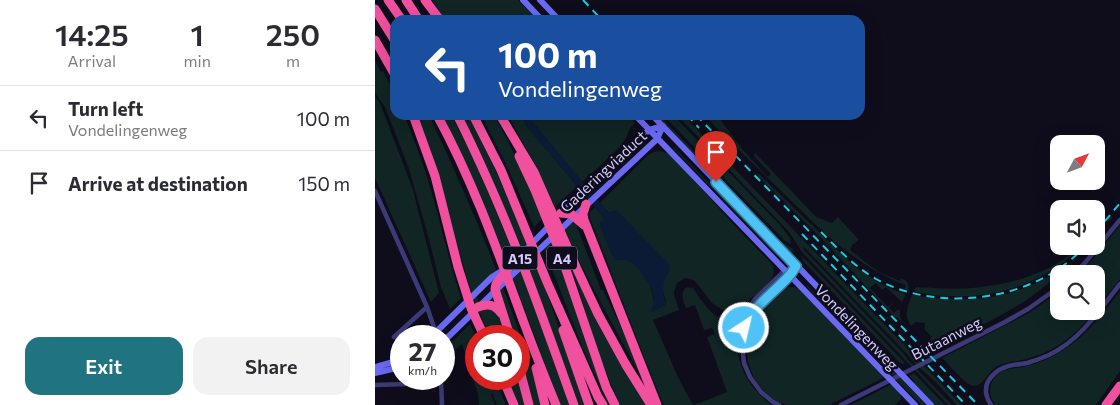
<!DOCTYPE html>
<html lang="en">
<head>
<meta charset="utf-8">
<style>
	body { margin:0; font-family:Commissioner,sans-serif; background:#f2f2f3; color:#2b2b33; height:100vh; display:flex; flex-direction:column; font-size:19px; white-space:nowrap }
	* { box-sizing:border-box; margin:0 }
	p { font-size:16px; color:#7c7c81 }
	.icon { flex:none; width:28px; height:28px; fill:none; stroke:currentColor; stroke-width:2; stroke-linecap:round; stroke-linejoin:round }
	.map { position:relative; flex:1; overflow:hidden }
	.sheet { display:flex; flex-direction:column; background:#fff; width:375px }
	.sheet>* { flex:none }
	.top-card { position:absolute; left:15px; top:15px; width:475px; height:105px; border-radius:15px; box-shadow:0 5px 20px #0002; background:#1a4fa0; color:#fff; overflow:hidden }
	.needle { width:32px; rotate:49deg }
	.buttons { position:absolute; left:675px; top:135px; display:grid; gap:10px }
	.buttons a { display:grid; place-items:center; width:55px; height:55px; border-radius:10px; background:#fff; box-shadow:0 5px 20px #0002; font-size:25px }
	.speed { position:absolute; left:15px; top:325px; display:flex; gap:10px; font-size:25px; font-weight:700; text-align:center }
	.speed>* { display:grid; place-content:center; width:65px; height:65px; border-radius:50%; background:#fff; box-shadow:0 5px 20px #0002; line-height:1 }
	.speed small { font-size:12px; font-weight:400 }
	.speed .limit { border:8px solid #d22; background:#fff; color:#111 }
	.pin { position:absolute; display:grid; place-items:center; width:42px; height:42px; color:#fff; margin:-51px -21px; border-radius:50% 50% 50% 0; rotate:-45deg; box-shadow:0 0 5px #0007 }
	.pin .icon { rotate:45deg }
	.me { position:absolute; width:55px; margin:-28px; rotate:35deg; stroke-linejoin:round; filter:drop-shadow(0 0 4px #0008) }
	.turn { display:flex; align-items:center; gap:18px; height:105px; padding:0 25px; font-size:22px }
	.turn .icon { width:65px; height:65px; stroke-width:2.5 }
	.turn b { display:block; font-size:35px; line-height:42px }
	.eta { display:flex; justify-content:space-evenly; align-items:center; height:85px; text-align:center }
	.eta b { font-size:30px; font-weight:600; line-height:35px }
	.action { display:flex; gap:10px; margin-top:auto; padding:10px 25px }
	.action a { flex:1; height:58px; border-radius:15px; background:#207481; color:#fff; font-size:20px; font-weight:600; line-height:58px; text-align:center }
	.action a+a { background:#f2f2f3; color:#2b2b33 }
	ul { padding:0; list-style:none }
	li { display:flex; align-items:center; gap:15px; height:65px; padding:0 25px; border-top:1px solid #e1e1e2 }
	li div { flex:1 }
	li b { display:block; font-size:19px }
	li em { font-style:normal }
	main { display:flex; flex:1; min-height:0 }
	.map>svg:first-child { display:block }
	.green { fill:#102524; fill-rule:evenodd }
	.water { fill:#0c1b35 }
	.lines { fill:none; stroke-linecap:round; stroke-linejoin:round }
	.street { stroke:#3d3b77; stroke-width:4.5 }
	.secondary { stroke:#6b6af3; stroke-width:6 }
	.highway { stroke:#f1509f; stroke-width:9 }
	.rail { stroke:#12cee0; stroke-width:2; stroke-dasharray:8 6; stroke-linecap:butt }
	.route-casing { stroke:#337fa1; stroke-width:12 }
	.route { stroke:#4fc3f7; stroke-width:9 }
	.labels { text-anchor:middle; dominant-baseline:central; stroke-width:5; stroke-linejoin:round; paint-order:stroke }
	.shield { fill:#0f0d1b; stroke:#9692b8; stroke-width:1 }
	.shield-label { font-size:14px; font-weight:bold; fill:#d0cbfb }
	.street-label { font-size:15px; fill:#d0cbfb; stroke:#0f0d1b }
</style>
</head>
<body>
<main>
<section class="sheet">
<div class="eta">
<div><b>14:25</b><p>Arrival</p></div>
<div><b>1</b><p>min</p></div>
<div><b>250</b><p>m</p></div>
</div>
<ul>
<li><svg class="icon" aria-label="left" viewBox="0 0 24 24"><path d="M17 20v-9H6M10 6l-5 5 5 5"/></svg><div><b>Turn left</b><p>Vondelingenweg</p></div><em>100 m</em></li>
<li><svg class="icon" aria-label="arrive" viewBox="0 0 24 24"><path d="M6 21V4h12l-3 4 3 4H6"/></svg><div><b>Arrive at destination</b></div><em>150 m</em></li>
</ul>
<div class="action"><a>Exit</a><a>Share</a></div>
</section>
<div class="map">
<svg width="745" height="405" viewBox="0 0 745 405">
	<rect width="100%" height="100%" fill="#0f0d1b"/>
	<path class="green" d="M57 0H143L163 20H69Z
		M0 60 6 72 8 71 20 95V115H29C38 136 46 158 53 180 65 219 73 259 86 298L75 309 66 287 54 239 33 166 10 107 0 93Z
		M0 96 5 103 38 190 64 293 56 302 0 178Z
		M42 115H54C80 170 104 225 126 282 141 323 156 363 166 405H144L133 379H144V336H114L95 288 56 152ZM119 272 124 287 120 312 105 305 99 290Z
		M67 115H76L94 149 121 211 156 297 194 405H184C150 306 113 209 67 115Z
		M87 115H93L120 169 149 236V237L172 293 211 405H204C168 307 133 209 87 115Z
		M106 115H119L142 159 169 217 159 227 131 164Z
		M133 115H252L260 123 255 128 251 138 245 147 207 182 155 119 150 124 202 186 180 207 159 163Z
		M281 115H284L407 242 418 249 416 256Z
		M288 115H298L405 225 415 238 416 244H415L409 240Z
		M302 115H308L587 405H582C573 396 565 386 556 378 547 370 539 364 533 355L428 246 429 250 528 353 534 361 577 405H573L427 252 414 232Z
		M330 115H342L368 150 393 177 396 174 379 156 380 153 441 217 457 223 463 217 484 240 477 245 475 250 497 267 506 273 525 281 526 278C532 280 535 285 533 291L530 289V285C476 264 438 222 398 183 375 160 350 139 330 115Z
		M299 147C333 183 369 217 404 252L401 255 298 148Z
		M285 151 292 153 300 159 360 226 397 264C404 278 388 288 379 297L378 296 371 304 367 315 359 316 349 311 337 303 320 281 316 279 310 278 302 283 299 291V294L304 310 278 320 303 377 318 405H289L276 374 214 215 215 212 220 207 229 218 226 228 239 259C242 260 247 259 251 260 266 264 279 289 279 304L291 302 287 287 294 265 243 212 240 211 234 213 225 203 273 155 279 152Z
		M384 174 479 266 504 283 523 292 531 294 527 302 511 287 507 290 501 283 495 288 513 307 520 301 514 308 519 313 523 309 525 310V316L528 323 522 317 521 318 448 240 388 181 383 175Z
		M195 223H198L201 224 226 290H228L249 333 266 374H265C238 326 212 278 189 229Z
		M745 225V279L721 309V274H704L717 260Z
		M177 240 236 405H234L209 351 169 249Z
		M704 246H707C673 281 625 298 577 296 565 296 550 295 539 291L541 287C548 288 552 287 559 288 606 292 670 281 704 246Z
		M705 255C689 270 674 284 656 297 625 318 590 333 557 350L551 343 557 337 550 330V323L541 322 536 326C528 315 533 306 537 295 599 306 657 297 705 255Z
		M193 256 273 405H245L223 352Z
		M426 256 433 262 530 363 527 364 524 362 429 262Z
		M432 285 481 336 493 344 551 405H546L431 286Z
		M312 287 318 288C324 297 331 308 340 315 345 319 361 325 363 330 365 336 362 347 363 353 366 375 379 391 396 405H319L352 392 332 337 340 334 337 328 329 330 320 305 311 308C308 300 304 292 312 287Z
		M414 287H420L424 289 510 377 454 405H412L402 402 389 391 379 378 373 362 372 351 373 338 380 321 385 313 408 288Z
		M745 291V371L721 405H620C614 396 613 386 620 377 628 368 638 369 648 367 655 365 663 363 670 360 703 346 724 319 745 291Z
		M684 292V311H720C702 334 680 352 651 359 641 362 630 361 621 367 614 371 607 387 599 386 591 386 574 364 567 358L654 313Z
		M95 324 101 337V379H120L131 405H122L117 393 116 394 120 405H104L103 394 87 344 71 358 69 349Z
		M539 373 570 405H560L538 382 539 381 534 376Z
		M517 384 526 394V399L520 405H476Z"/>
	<path class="water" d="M152 117 155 119 233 212 235 213 240 211 243 212 293 263 295 269C286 285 287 287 291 305L278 312H277L276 311C276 310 279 304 279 303 281 291 263 263 251 260 247 259 242 260 239 259L226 228 225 223 229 218 150 124 149 120Z"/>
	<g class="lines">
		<path class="street" d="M0 191 52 307 62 336
			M698 274 709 264 745 220
			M370 323C385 302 408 287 421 266
			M19 337 52 307
			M66 379 67 405
			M0 385 66 383
			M404 405 398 402 386 392 375 377 369 363 367 345 370 315 380 299 410 270 421 266
			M466 405 630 322 653 309 684 287
			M616 405C609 394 609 383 619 374 628 365 640 365 652 363 659 361 667 358 674 355 705 340 724 311 745 284"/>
		<path class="secondary" d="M148 0 167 20
			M165 0 184 20
			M260 115 540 405
			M277 115 556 405
			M185 214 274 130 288 126
			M57 336 117 277 136 265 177 223
			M69 341 120 291 282 139 288 126
			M0 367 18 362 26 358
			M0 373 26 367"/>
		<path class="highway" d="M13 0 27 20
			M31 0 44 20
			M50 0 65 20
			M0 9 20 41
			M0 40 20 75
			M38 115 60 176 83 267 96 308 109 336
			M62 115C98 181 123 252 149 323 159 350 170 378 181 405
			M82 115C92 134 101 154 110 174 144 249 171 327 199 405
			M98 115 126 170 172 282 223 397 228 405
			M125 115 159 172 202 269 223 314 251 365 276 405
			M144 156 160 190 186 255 231 387 240 405
			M211 204 208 214 209 220 282 405
			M186 213 196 214 209 225
			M103 307C113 303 120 305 126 313
			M188 330 214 405
			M135 336 120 289 121 284 136 265
			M144 367 154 405
			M161 368 170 405
			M128 379 139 405
			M731 405 745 386"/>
		<path class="rail" d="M208 0 227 20
			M312 115 324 128
			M321 115 603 405
			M446 232C463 249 480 267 501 279 565 314 661 301 710 246
			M721 232 745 203
			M427 234 591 405"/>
	</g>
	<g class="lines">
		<defs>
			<path id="route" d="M341 182 421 266C419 269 417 273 414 276 402 290 374 310 369 328"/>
		</defs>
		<use href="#route" class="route-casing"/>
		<use href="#route" class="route"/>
	</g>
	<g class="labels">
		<g class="shield">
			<rect x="127.5" y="246.5" width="35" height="23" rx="4"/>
			<rect x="172" y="246.5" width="30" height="23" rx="4"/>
		</g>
		<g class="shield-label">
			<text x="145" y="258">A15</text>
			<text x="187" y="258">A4</text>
		</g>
		<g class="street-label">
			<text transform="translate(228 171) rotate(-43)">Gaderingviaduct</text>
			<text transform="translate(482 327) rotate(46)">Vondelingenweg</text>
			<text transform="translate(571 338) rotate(-27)">Butaanweg</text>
		</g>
	</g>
</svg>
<div class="buttons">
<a><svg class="needle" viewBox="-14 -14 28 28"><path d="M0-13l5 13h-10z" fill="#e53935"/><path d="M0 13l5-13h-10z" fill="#7c7c81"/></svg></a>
<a><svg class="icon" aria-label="sound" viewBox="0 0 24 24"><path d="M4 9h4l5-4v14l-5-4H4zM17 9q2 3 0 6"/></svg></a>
<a><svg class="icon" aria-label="search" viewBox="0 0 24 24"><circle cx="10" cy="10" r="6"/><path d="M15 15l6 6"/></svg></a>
</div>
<div class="speed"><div>27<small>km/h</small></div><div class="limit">30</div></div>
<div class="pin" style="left:341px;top:182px;background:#d93025"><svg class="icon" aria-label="arrive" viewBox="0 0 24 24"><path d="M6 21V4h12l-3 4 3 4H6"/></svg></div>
<svg class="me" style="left:369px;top:328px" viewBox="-20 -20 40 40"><circle r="17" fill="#4fc3f7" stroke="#fff" stroke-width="3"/><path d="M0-11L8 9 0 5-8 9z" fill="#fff"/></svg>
<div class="top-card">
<div class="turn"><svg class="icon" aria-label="left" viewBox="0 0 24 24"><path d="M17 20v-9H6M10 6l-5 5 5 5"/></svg><div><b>100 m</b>Vondelingenweg</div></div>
</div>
</div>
</main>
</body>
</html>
